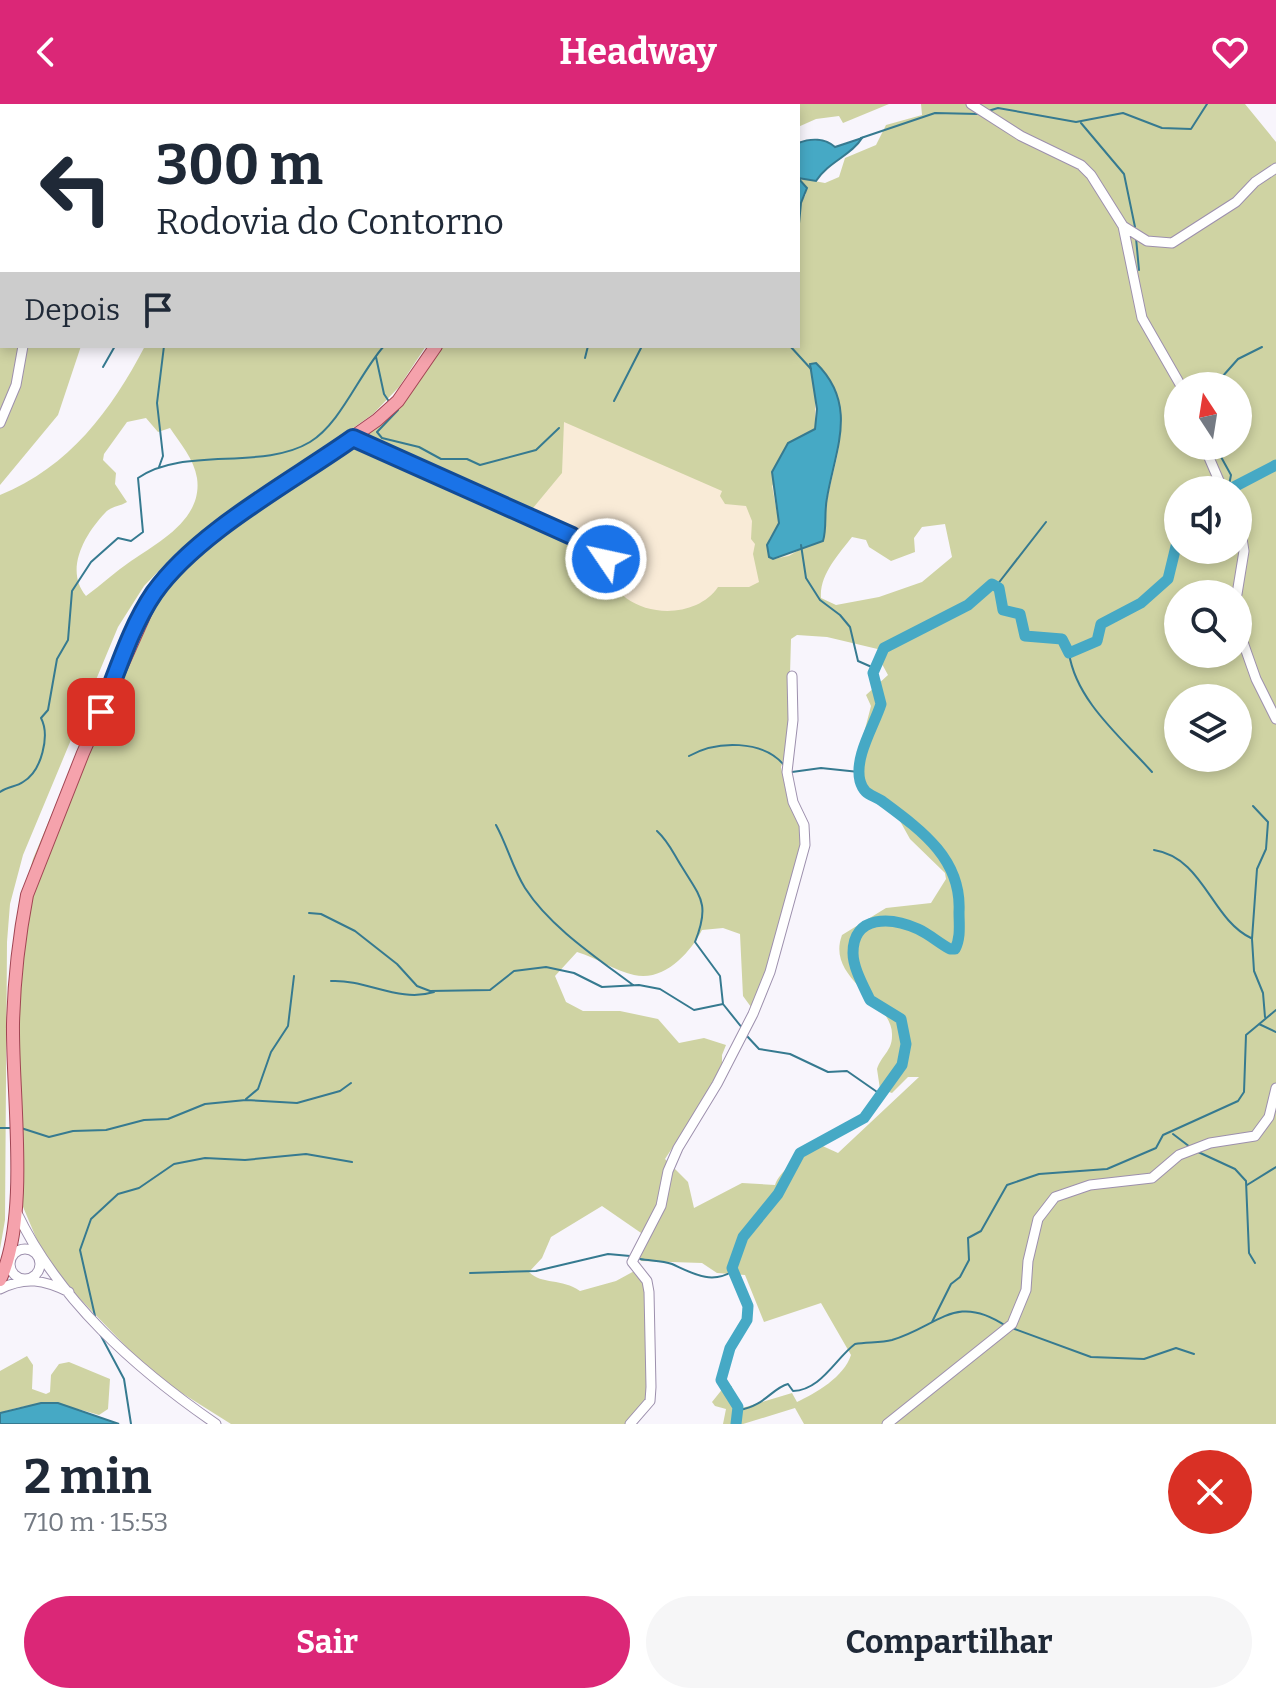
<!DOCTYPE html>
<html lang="pt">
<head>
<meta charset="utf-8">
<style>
	body { margin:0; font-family:Bitter,serif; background:#f6f6f7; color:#1f2937; height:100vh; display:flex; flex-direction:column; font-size:30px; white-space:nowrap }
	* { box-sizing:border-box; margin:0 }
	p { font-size:26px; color:#747a83 }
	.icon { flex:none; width:44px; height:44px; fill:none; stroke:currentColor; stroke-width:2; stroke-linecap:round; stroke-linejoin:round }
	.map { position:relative; height:1320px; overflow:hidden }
	.panel { display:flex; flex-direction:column; background:#fff; flex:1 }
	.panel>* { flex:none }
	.top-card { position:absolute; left:0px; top:0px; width:800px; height:244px; box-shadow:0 4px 12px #0003; background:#fff; color:#1f2937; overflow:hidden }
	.needle { width:52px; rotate:348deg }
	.tools { position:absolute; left:1164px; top:268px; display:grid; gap:16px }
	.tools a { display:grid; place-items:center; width:88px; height:88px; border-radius:50%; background:#fff; box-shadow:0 4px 12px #0003; font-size:40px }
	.pin { position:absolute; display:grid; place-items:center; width:68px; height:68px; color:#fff; margin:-34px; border-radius:16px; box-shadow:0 4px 12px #0006 }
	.me { position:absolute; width:88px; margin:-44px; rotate:304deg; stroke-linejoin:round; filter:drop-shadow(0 0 6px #0008) }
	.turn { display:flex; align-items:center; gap:28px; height:168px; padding:0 24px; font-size:36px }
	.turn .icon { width:104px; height:104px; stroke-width:2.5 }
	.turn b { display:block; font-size:56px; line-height:68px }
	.then { display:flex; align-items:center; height:76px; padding:0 24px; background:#0003; gap:16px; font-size:30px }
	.round { display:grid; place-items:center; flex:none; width:84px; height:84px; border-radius:42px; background:#f6f6f7 }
	.headline { display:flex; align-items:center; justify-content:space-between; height:136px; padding:0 24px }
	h1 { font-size:48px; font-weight:700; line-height:60px }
	.action { display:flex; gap:16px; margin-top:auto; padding:16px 24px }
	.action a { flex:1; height:92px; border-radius:48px; background:#db2777; color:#fff; font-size:32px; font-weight:700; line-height:92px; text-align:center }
	.action a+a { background:#f6f6f7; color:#1f2937 }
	header { display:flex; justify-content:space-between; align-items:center; height:104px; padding:0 24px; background:#db2777; color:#fff; font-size:36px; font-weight:700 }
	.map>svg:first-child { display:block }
	.industrial { fill:#f9ebd7 }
	.green { fill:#cfd3a3; fill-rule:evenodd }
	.water { fill:#46a9c5; stroke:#367a90; stroke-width:2 }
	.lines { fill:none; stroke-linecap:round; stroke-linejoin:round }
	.stream { stroke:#367a90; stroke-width:2 }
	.river { stroke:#46a9c5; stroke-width:11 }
	.minor-casing { stroke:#9d90ad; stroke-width:11 }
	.major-casing { stroke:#a14553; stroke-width:14 }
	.minor { stroke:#fff; stroke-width:9 }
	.major { stroke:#f5a2ac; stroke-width:12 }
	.route-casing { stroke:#114b97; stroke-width:20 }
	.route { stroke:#1a73e8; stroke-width:14 }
</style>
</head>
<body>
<header><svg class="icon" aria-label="back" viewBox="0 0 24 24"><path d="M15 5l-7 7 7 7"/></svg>Headway<svg class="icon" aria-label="heart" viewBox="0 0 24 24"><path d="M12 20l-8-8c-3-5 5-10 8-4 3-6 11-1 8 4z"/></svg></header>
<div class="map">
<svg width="1276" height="1320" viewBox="0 0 1276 1320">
	<rect width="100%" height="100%" fill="#f8f5fc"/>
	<path class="industrial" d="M871 290 827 456 672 548 479 407 529 299Z"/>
	<path class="green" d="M0 0 179 2H2V242H81L58 311 0 381Z
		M544 0H889L843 19 839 12 816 15 798 23V2H538Z
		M921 0H1245L1276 38V1320H804L795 1304 743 1320H723L726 1305 715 1302 712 1298 724 1283 732 1282V1297L739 1305 792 1289 797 1298C816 1289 844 1273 851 1251L821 1199 764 1218 745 1171 717 1169 702 1159 641 1157 635 1146 644 1131 602 1102 551 1133 542 1154 529 1168C542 1181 562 1174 580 1187L616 1177 638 1165 647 1179 652 1288 626 1320H231L177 1286 140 1257 58 1172 45 1155 21 1098 17 848 22 794 33 755 124 538C198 406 368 373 442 242H798V130L801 99 806 90 798 74 825 79 839 73 845 54 876 41 886 21 922 11ZM1178 282H1238V342H1178ZM831 283C855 344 823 370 825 430L789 452 773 455 769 435 779 419 772 382 799 334 815 325V288ZM564 318 722 387 720 392 725 400 746 402 752 417 751 435 755 440 753 450 759 478 749 483H718C699 511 653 514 626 494 611 482 603 464 589 452 574 439 553 430 535 423L533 404 562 369ZM1178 386H1238V446H1178ZM945 420 952 453 922 478 879 493 836 501 821 494C819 471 839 450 852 433L866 436 869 443 891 457 915 448 914 434 922 423ZM1178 490H1238V550H1178ZM797 531 827 533 886 547 882 560 888 571 866 591 871 602 856 660 869 685 895 708 910 735 945 769 946 775 931 799 886 804 842 831C825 876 894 896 892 932 892 947 881 952 877 965L880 985 892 989 908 973H919L838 1049 816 1039 804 1041C796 1061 780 1066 775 1081L742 1079 694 1104 688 1078 665 1055 722 968V951L726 941 704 934 679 939 658 915 620 907H583L566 898 555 872 577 848C597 854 615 867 634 871 664 878 690 849 702 826L723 824 740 830 743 892 751 903 767 875 804 751 802 723 786 688 781 663 788 642 791 535ZM1178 594H1238V654H1178Z
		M145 242H426L399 283 373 310 177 448 144 482 118 523 23 751 10 800 7 838 5 1116 0 1145V391C69 363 111 307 145 242ZM146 314 158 328 170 324C180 339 194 355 197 374 203 415 159 438 131 457 115 468 101 481 86 492 64 466 85 430 105 409 111 402 119 403 127 398L115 380 116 369 103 356 104 350 127 318Z
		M27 1252 33 1261 32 1285 46 1290 50 1288 51 1271 59 1260 69 1258 110 1275 108 1305 99 1311C62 1300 37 1296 0 1309V1267Z"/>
	<path class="water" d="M862 34C852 51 828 58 816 77L798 74 807 84 801 99 798 130V39C811 34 825 34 835 43Z
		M816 259C859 301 835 346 827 394 824 408 827 424 823 437L773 455 769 453 767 441 779 419 772 368 788 339 815 325 817 305 810 260Z
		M41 1299H58L119 1320H0V1309Z"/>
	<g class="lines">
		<path class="stream" d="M73 0V2
			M585 0V2
			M988 7 998 4 1076 18 1123 9 1162 24 1191 25 1207 0
			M1081 19 1124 70 1135 123
			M861 34 935 9 978 10
			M1136 134 1139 166
			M790 242 811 265
			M376 253 384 290 390 299
			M585 254 588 242
			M103 263 115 242
			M1214 282 1238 255 1262 243
			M614 297 642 242
			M398 306 377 328 382 334 419 343 441 355H467L480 361 536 346 559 324
			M1215 342 1231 371 1228 386
			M159 363 163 352 157 299 164 242
			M801 441 806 474 820 496 840 511 850 523 858 557 874 564
			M997 481 1046 418
			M1069 549C1076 597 1122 634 1152 668
			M689 652C717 636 763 636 784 661
			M792 668 821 664 859 668
			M0 688C8 682 16 683 23 678 42 667 50 631 41 614L48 606 57 555 68 536 72 487 91 458 118 434 131 437 143 428 138 374C184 342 262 367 310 338 341 319 359 270 384 242
			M1253 702 1268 718 1266 745 1257 765 1252 835 1254 867 1263 889 1265 913
			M496 721C507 741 513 765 525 784 550 823 597 854 633 881
			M657 727C669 738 673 749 682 763 701 794 710 800 695 838L720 872 723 900 743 925
			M1154 746C1204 754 1211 815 1251 834
			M309 809 321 810 355 827 397 860 417 882 430 887 490 886 514 867 546 863 574 869 602 883 639 881 660 885 694 906 723 900
			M331 877C366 875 399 899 434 888
			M1259 920 1276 928
			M746 931 759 945 790 950 828 968 847 967 880 990
			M246 995 258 985 271 948 288 922 294 872
			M0 1024H10
			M21 1024 49 1033 73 1027 106 1026 144 1016 168 1015 205 1000 246 996 297 999 340 987 351 979
			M1173 1030 1190 1043
			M1196 1047 1235 1065 1246 1077 1249 1149 1255 1159
			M1247 1081 1276 1063
			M640 1155C650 1157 662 1156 672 1160 692 1169 711 1181 733 1167
			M470 1169 536 1167 608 1150 630 1152
			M95 1212 80 1146 91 1115 118 1090 139 1084 174 1060 205 1054 245 1056 306 1050 352 1058
			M932 1218 951 1180 960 1173 969 1156 968 1134 981 1127 1007 1081 1039 1070 1107 1065 1156 1044 1163 1031 1238 997 1244 988 1246 931 1276 906
			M1012 1224 1091 1253 1144 1255 1176 1244 1194 1250
			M100 1230 124 1275 131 1320
			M739 1306C765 1302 772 1284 788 1280L793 1287C821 1286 835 1255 855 1240 867 1238 881 1239 892 1236 939 1222 955 1188 1006 1222"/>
		<path class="river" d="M1228 386 1276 361
			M736 1320 738 1303 721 1276 730 1244 747 1216 748 1202 732 1164 743 1133 778 1090 800 1049 864 1014 902 961 906 940 901 915 870 896C864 883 853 864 853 849 853 810 892 813 918 825 929 830 939 839 950 845H955C961 834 959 820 959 808 962 755 921 726 882 697 871 690 864 691 860 677 854 653 874 622 881 600L873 569 884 544 968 501 992 480 999 484 1003 506 1020 510 1025 532 1062 535 1069 549 1097 537 1101 520 1141 499 1168 475 1178 434"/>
		<defs>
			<path id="minor" d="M971 0 1021 32 1081 61 1091 71 1123 122 1142 214 1181 282
				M86 2V0
				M1123 122 1147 137 1172 139 1236 98 1255 78 1276 64
				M0 319 16 281 23 242
				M353 334 572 432 606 455
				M1204 342 1223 386
				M1237 490 1244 447 1238 409
				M1238 524 1256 575 1276 615
				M16 1107C58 1196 136 1265 216 1320
				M10 1160a15 15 0 1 1 30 0a15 15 0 1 1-30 0Z
				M0 1185C26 1172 44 1176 69 1188
				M630 1320 650 1297 651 1283 649 1188 647 1177 632 1158 661 1102 668 1067 678 1044 717 980 753 910 770 868 805 741 804 721 793 698 787 668 793 616 792 572
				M887 1320 1012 1220 1026 1186 1028 1157 1038 1115 1055 1093 1090 1081 1152 1074 1179 1051 1210 1039 1255 1032 1269 1013 1276 984"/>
			<path id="major" d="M461 0V2
				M0 1176C30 1112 12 992 13 920 14 877 19 833 27 791L83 649 153 492 175 463 201 440 377 316 398 297 436 242"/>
		</defs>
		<use href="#minor" class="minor-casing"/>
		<use href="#major" class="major-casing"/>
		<use href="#minor" class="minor"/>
		<use href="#major" class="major"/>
	</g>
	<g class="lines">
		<defs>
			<path id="route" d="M101 608C117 569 130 524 154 489 197 428 291 378 353 334L572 432 606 455"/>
		</defs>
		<use href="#route" class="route-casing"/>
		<use href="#route" class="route"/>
	</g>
</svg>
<div class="tools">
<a><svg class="needle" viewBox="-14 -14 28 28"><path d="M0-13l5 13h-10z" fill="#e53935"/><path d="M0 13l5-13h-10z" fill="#747a83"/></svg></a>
<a><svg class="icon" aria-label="sound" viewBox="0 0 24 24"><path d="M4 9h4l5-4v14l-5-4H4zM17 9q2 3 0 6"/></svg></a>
<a><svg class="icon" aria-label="search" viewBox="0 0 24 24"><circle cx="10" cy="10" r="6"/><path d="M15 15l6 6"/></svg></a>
<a><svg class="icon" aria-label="layers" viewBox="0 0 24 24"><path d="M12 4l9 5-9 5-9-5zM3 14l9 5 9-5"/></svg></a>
</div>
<div class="pin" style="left:101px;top:608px;background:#d93025"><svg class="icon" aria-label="arrive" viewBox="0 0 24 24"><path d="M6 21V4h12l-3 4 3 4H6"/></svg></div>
<svg class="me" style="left:606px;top:455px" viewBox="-20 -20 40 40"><circle r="17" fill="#1a73e8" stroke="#fff" stroke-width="3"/><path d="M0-11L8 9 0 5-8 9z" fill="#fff"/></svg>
<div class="top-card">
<div class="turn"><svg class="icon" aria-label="left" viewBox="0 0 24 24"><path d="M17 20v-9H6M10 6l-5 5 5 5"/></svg><div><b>300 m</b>Rodovia do Contorno</div></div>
<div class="then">Depois<svg class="icon" aria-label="arrive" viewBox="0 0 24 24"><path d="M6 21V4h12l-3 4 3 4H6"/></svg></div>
</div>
</div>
<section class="panel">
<div class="headline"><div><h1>2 min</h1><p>710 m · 15:53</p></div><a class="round" style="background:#d93025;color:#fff"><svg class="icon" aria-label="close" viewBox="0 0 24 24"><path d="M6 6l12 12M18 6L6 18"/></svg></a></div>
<div class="action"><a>Sair</a><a>Compartilhar</a></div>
</section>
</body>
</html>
